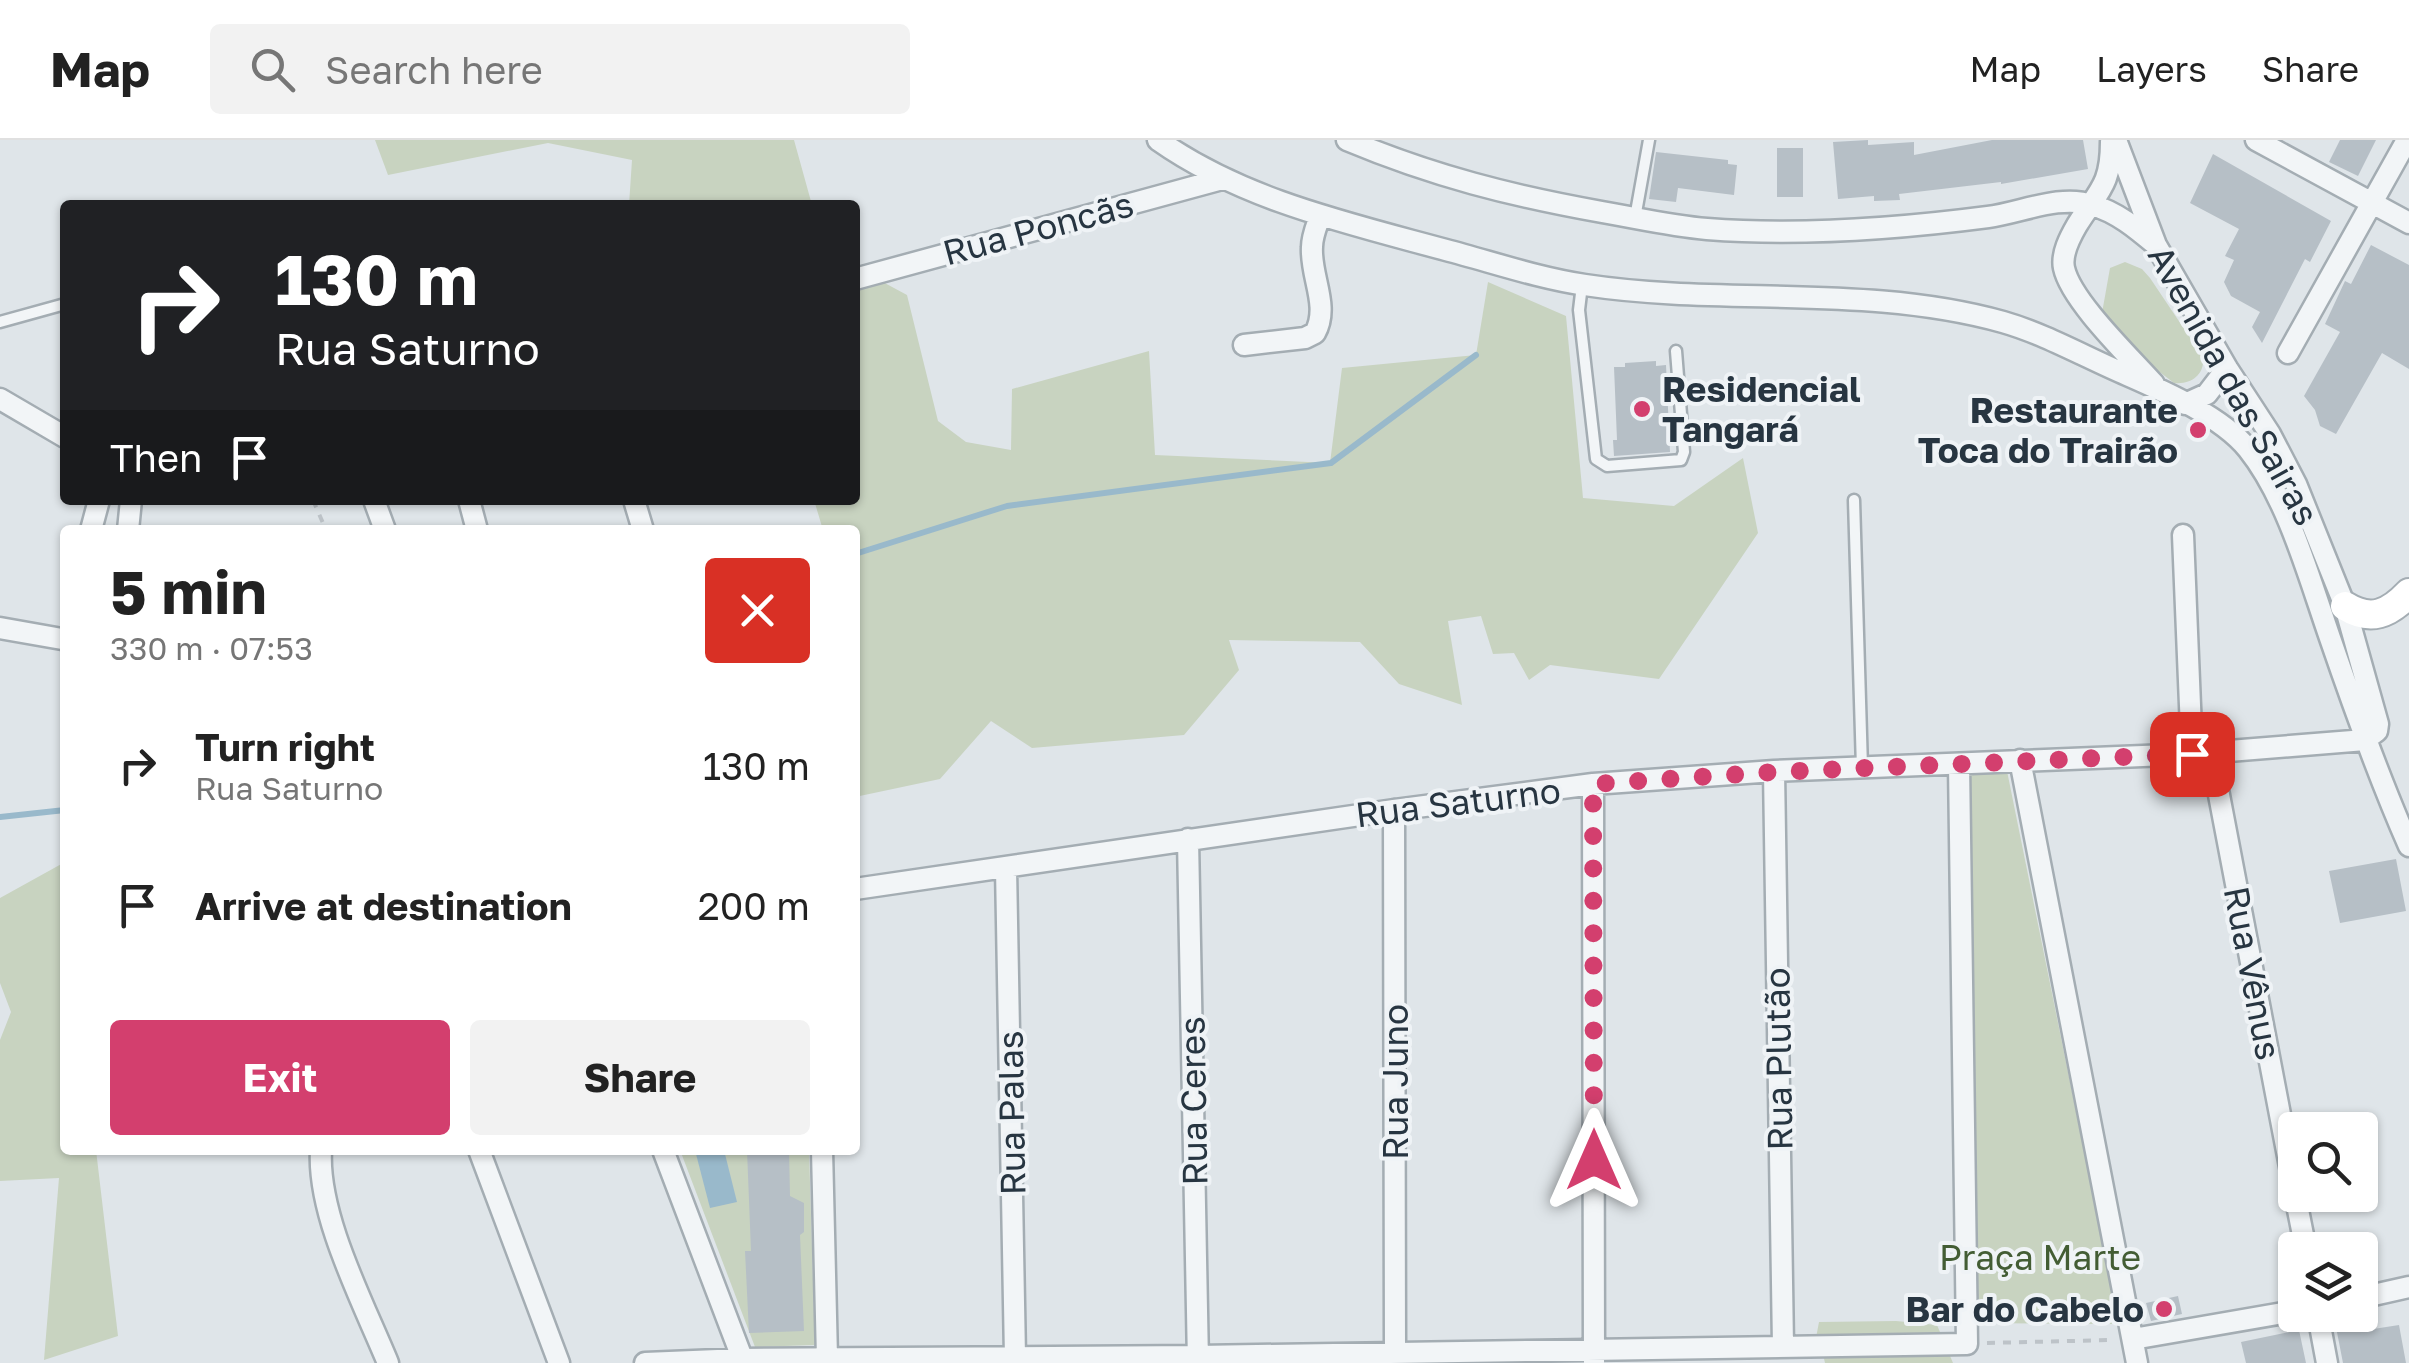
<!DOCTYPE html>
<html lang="en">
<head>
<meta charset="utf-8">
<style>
	body { margin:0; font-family:"Golos Text",sans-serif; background:#f2f2f2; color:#222; height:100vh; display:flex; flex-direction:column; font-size:38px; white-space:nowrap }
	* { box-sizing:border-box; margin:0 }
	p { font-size:32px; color:#767676 }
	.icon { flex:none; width:55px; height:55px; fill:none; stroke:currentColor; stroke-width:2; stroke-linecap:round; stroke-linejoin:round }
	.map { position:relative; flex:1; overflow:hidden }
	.panel { position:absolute; left:60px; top:385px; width:800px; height:630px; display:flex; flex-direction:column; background:#fff; border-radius:10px; box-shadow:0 2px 8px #0004 }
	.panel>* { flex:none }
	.top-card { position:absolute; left:60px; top:60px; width:800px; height:305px; border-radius:10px; box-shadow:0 2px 8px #0004; background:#202124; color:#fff; overflow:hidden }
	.buttons { position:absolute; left:2278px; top:972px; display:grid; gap:20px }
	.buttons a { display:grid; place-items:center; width:100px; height:100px; border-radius:10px; background:#fff; box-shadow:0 2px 8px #0004; font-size:50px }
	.pin { position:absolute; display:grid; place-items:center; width:85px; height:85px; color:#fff; margin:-42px; border-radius:20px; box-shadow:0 5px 15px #0006 }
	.me { position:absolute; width:110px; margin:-55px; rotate:0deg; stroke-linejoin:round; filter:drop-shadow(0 0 8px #0008) }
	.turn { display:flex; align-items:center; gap:35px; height:210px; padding:0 50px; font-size:45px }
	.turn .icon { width:130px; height:130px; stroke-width:2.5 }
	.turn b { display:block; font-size:70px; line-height:85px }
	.then { display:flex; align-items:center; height:95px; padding:0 50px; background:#0003; gap:20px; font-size:38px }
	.round { display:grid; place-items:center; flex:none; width:105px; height:105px; border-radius:10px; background:#f2f2f2 }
	.head { display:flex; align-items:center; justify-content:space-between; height:170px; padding:0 50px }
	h1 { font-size:60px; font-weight:700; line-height:75px }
	.action { display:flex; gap:20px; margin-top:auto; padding:20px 50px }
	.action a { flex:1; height:115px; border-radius:10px; background:#d33f6e; color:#fff; font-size:40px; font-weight:700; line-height:115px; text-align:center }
	.action a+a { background:#f2f2f2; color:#222 }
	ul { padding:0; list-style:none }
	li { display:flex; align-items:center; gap:30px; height:140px; padding:0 50px }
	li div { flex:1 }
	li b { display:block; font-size:38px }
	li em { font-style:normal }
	header { display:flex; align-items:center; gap:60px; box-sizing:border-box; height:140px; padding:0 50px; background:#fff; border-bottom:2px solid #e0e0e0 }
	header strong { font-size:48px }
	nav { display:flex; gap:55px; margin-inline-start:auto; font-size:35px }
	.search { width:700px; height:90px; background:#f2f2f2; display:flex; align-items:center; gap:25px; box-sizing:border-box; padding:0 35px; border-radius:10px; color:#767676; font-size:38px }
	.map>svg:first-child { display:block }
	.green { fill:#c8d3c0 }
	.water { fill:#99b9cb }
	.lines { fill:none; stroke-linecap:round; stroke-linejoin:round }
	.stream { stroke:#99b9cb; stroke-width:6 }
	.building { fill:#b6bfc6 }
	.lane-casing { stroke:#a4adb3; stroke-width:15 }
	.street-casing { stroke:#a4adb3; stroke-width:25 }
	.secondary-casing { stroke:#a4adb3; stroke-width:32 }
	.path { stroke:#bdc3c8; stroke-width:4; stroke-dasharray:8 8; stroke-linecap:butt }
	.lane { stroke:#f2f5f7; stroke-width:10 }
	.street { stroke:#f2f5f7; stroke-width:20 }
	.secondary { stroke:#fff; stroke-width:28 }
	.route { stroke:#d33f6e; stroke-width:18; stroke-dasharray:0 32.4 }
	.poi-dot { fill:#d33f6e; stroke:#eff3f6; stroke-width:4 }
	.labels { text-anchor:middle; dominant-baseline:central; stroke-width:8; stroke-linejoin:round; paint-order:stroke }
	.street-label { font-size:35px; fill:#273541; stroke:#eff3f6 }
	.poi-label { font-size:35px; font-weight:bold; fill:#273541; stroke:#eff3f6; text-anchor:end }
	.park-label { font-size:35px; fill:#435d34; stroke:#eff3f6 }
</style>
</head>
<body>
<header>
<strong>Map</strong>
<div class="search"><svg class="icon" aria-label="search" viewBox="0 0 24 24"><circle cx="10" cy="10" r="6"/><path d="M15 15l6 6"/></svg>Search here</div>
<nav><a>Map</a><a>Layers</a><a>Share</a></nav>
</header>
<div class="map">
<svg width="2409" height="1223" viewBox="0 0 2409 1223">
	<rect width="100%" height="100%" fill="#dfe5e9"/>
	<path class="green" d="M375 0H794L812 65H629L632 20 548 3 388 35Z
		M2125 122 2142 129 2150 138 2203 217C2205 235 2191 245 2174 243L2122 203 2102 173 2110 128Z
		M855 127 907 155 938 281 966 302 1011 310 1012 249 1149 211 1155 315 1330 323 1342 228 1476 215 1488 142 1566 176 1583 358 1674 366 1743 318 1758 393 1659 539 1550 525 1529 540 1514 513 1493 514 1481 476 1448 481 1462 565 1399 544 1360 502 1229 500 1239 530 1184 595 1032 608 991 581 940 639 855 657V390H823L814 360H855Z
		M2007 631 2119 1184 1977 1183 1965 636Z
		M65 722V1010H96L118 1196 44 1220 59 1038 0 1041V900L11 872 0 843V758Z
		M680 1010H809L815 1205 755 1207Z
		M1896 1181 1937 1185 1953 1223H1825L1822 1210 1815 1203 1819 1182Z"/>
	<path class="water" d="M711 1010H724L737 1062 710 1068 696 1014Z"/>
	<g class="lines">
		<path class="stream" d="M855 414 1007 366 1331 323 1476 215
			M0 677 65 670"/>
	</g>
	<path class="building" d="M1868 0V5L1914 2V15L1992 0H2083L2088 29 2001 44V42L1899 54 1900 60 1874 61V56L1838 59 1833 2Z
		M2340 0H2376L2358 36 2329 22Z
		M1777 8H1803V57H1777Z
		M1656 12 1728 20V24L1737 25 1734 55 1678 48 1676 62 1649 59Z
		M2213 14 2331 81 2310 122 2305 119 2262 203 2252 187 2260 172 2231 156 2224 142 2234 120 2225 116 2239 89 2190 63Z
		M2371 105 2409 125V229L2382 213 2336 294 2320 286 2315 270 2304 256 2340 192 2325 184 2345 141 2351 144Z
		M1656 221V226L1666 225 1670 312 1614 316 1613 300H1617L1614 227H1625V223Z
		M2396 719 2406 771 2340 783 2329 731Z
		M747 1010H789L790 1056 804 1063V1092L800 1095 804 1191 749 1193 745 1111H751Z
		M2178 1156 2182 1174 2151 1181 2146 1163Z
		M2364 1176 2367 1190 2399 1185 2406 1223H2343L2335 1182Z
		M2299 1190 2306 1223H2246L2241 1202Z"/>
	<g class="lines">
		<defs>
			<path id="lane" d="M1635 78 1649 0
				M1582 145 1579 170 1596 319 1607 326 1681 320 1684 312 1676 211
				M0 182 65 164
				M1854 360 1862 628"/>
			<path id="street" d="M1158 0C1243 60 1347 83 1446 110 1492 122 1538 138 1585 145 1723 166 1867 144 2003 182 2045 194 2087 218 2127 235 2166 252 2222 277 2248 309 2288 359 2309 438 2330 498 2354 568 2379 638 2409 706
				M1347 0C1433 36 1512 56 1602 72 1637 78 1672 86 1707 89 1800 96 1896 89 1988 77 2020 73 2060 54 2092 65 2117 72 2137 89 2156 105
				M2116 0 2156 105 2227 228 2270 294 2296 344 2345 466 2378 584 2377 591 2365 600
				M2256 0 2409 83
				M2111 2C2111 45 2099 50 2077 85 2070 97 2061 114 2064 128 2071 161 2131 218 2154 244
				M855 139 1222 39
				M1244 205 1305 198 1315 193C1330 166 1310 136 1312 107 1312 96 1317 85 1320 76
				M2288 213 2407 0
				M0 259 65 297
				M2185 264 2207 254 2227 228
				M374 360 385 390
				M469 360 477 390
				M634 360 643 390
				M91 390 99 360
				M128 390 131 360
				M2183 395 2192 614
				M0 488 62 499
				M2211 613 2295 1053
				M2020 620 2137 1223
				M1774 631 1783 1206
				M1593 644 1594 1223
				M1394 670 1395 1213
				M1188 699 1198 1223
				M1006 728 1015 1217
				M855 749 1394 670 1593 644 1774 631 2192 614 2365 600
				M321 1010C317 1075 363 1162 388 1223
				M479 1010 559 1223
				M663 1010 744 1223
				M822 1010 827 1218
				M2295 1055 2306 1110
				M2360 1158 2409 1147
				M2318 1175 2327 1223
				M2133 1199 2295 1171
				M645 1223 742 1219 1198 1216 1967 1204 1959 624"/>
			<path id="secondary" d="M2345 466C2371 482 2389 474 2409 453"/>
		</defs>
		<use href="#lane" class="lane-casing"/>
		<use href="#street" class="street-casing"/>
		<use href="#secondary" class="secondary-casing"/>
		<path class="path" d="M313 360 326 390
			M1987 1203 2112 1200"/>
		<use href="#lane" class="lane"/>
		<use href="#street" class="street"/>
		<use href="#secondary" class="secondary"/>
	</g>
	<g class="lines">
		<path class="route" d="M1594 1020 1593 644 1774 632 2192 614"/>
	</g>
	<g class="poi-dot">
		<circle cx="1642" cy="269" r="10"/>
		<circle cx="2198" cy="290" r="10"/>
		<circle cx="2164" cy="1169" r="10"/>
	</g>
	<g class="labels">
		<g class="street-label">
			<text transform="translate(1038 88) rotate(-15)">Rua Poncãs</text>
			<text transform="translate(2234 245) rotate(61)">Avenida das Sairas</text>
			<text transform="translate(1458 662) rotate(-7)">Rua Saturno</text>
			<text transform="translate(2253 833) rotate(79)">Rua Vênus</text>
			<text transform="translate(1778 919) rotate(-91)">Rua Plutão</text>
			<text transform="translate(1395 942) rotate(-90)">Rua Juno</text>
			<text transform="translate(1193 961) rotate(-91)">Rua Ceres</text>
			<text transform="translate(1011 973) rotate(-91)">Rua Palas</text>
		</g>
		<g class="poi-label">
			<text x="1662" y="249" text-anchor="start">Residencial<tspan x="1662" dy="40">Tangará</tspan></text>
			<text x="2178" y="270">Restaurante<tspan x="2178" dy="40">Toca do Trairão</tspan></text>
			<text x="2144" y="1169">Bar do Cabelo</text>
		</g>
		<g class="park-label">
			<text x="2040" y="1117">Praça Marte</text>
		</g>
	</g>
</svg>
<div class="buttons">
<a><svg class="icon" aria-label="search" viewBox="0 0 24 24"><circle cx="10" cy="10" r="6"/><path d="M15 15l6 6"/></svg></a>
<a><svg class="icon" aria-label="layers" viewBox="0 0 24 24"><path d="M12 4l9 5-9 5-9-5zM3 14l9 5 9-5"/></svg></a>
</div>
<div class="pin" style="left:2192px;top:614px;background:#d93025"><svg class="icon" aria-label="arrive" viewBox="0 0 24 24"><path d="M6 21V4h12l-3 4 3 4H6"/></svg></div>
<svg class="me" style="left:1594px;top:1020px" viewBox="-20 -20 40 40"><path d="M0-17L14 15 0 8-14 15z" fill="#d33f6e" stroke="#fff" stroke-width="4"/></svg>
<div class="top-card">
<div class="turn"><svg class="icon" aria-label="right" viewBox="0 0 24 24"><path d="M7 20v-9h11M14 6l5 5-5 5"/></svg><div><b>130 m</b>Rua Saturno</div></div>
<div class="then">Then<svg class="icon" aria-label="arrive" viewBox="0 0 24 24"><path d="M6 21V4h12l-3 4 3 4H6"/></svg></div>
</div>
<section class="panel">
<div class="head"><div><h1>5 min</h1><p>330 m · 07:53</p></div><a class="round" style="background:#d93025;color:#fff"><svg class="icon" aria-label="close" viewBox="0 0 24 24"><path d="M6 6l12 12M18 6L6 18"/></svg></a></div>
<ul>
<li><svg class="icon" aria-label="right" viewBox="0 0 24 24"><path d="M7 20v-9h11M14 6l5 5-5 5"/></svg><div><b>Turn right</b><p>Rua Saturno</p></div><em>130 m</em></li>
<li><svg class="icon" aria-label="arrive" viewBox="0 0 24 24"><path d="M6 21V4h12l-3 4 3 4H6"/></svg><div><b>Arrive at destination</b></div><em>200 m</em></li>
</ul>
<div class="action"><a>Exit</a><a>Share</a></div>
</section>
</div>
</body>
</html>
